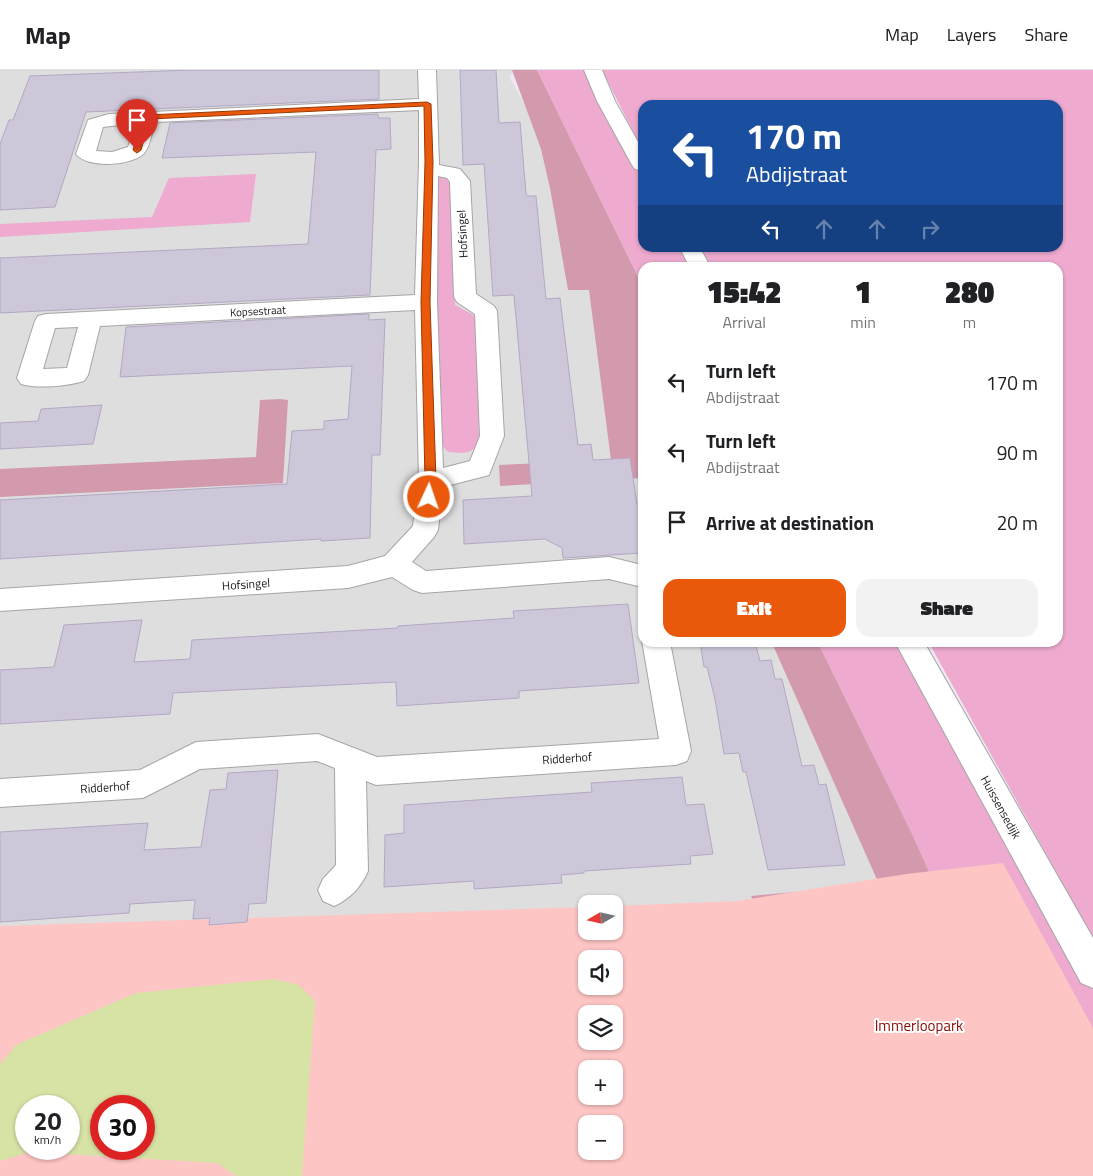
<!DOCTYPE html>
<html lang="en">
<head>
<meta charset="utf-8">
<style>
	body { margin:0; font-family:"Titillium Web",sans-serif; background:#f2f2f2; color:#202124; height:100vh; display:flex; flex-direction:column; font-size:19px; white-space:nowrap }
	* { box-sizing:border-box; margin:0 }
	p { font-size:16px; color:#757577 }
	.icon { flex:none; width:28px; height:28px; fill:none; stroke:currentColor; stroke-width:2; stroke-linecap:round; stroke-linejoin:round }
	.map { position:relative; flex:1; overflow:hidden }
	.side { position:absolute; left:638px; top:192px; width:425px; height:385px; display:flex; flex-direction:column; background:#fff; border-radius:15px; box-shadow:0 1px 4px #0004 }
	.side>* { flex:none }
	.guide { position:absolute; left:638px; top:30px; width:425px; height:152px; border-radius:15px; box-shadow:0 1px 4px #0004; background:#1a4fa0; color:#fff; overflow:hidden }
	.needle { width:32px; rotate:261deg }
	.controls { position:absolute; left:578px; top:825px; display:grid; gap:10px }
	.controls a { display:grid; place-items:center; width:45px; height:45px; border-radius:10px; background:#fff; box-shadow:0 1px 4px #0004; font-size:25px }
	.speed { position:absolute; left:15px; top:1025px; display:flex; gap:10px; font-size:25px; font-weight:700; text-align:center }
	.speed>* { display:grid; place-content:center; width:65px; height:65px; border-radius:50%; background:#fff; box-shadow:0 1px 4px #0004; line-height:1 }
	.speed small { font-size:12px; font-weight:400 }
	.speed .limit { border:8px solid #d22; background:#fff; color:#111 }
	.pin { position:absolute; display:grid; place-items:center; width:42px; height:42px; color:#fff; margin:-51px -21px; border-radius:50% 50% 50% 0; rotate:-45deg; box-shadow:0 0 5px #0007 }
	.pin .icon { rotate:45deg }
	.me { position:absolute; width:55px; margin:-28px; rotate:3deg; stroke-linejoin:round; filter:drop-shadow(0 0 4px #0008) }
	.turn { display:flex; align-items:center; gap:18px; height:105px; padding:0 25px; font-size:22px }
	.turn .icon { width:65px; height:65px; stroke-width:2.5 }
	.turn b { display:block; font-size:35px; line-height:42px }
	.lanes { display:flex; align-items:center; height:48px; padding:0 25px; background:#0003; justify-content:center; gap:25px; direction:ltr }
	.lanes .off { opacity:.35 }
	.eta { display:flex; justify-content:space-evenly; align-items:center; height:85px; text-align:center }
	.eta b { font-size:30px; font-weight:800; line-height:35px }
	.button { display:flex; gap:10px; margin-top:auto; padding:10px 25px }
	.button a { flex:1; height:58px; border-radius:15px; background:#ea580c; color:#fff; font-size:20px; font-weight:800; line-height:58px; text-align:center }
	.button a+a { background:#f2f2f2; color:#202124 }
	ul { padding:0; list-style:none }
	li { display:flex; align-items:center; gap:15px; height:70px; padding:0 25px }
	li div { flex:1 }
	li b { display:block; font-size:19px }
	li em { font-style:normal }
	header { display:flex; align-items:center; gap:30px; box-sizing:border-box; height:70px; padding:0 25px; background:#fff; border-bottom:1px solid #e0e0e0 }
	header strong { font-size:24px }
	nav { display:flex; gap:28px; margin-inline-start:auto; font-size:18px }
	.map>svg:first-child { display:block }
	.residential { fill:#dededf; fill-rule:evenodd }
	.grass { fill:#eeaacf }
	.forest { fill:#d399ad }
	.park { fill:#fdc5c3; fill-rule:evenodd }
	.water { fill:#d7e2a5; fill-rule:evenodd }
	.building { fill:#cec7d9; stroke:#b3a8c5 }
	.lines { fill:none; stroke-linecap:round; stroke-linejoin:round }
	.minor-casing { stroke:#a5a5a5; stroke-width:2 }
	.minor { fill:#fff; fill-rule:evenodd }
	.route { fill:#ea580c; stroke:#983908 }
	.labels { text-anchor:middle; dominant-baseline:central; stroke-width:4; stroke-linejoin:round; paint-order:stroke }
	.far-street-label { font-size:11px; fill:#212121; stroke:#fff }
	.street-label { font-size:12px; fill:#212121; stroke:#fff }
	.near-park-label { font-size:15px; fill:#890a05; stroke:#fff }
</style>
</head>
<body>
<header>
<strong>Map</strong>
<nav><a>Map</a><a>Layers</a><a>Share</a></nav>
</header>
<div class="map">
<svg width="1093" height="1106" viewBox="0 0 1093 1106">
	<rect width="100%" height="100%" fill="#eee7f2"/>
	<path class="residential" d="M0 0H515L509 7 642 237V572L838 573 983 836 0 904ZM586 834H614V861H586Z"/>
	<path class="grass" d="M537 0H587L606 40 642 104V178H684L695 197 642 198V215Z
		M602 0H1093V868L929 573 1058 572V198L711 197 699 178H1058V35H642V79Z
		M256 104 250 152 0 167V154L152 147 169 108Z
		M440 105 450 108 455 235 477 247 479 373C472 385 461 383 448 382L438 371 429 107Z
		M818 573H901L1093 920V1106L966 884 914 768Z"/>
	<path class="forest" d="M512 0H537L642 215V408L500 416 499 395 611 390 589 220H568L550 118 541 79Z
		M280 329 288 330 283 413 0 427V399L256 387 260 330Z
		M772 573H818L914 768 966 885 791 897 751 826 879 814Z"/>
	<path class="park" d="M1003 793 1093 958V1106H0V856L586 837V861H614V836L737 831 906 804ZM586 889H614V916H586ZM586 944H614V971H586ZM586 999H614V1026H586ZM26 1036H69V1079H26ZM101 1036H144V1079H101ZM586 1054H614V1081H586Z"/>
	<path class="water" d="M274 909 299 915 315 931 302 1106H236L217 1093 30 1082 0 1091V994L16 975 136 923ZM26 1036H69V1079H26ZM144 1036V1079H101V1036Z"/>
	<path class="building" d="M191 0H379V29L86 42 55 137 0 140V74L9 50H13L30 6Z
		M460 0H496L499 53 520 52 526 124 527 126H536L546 229 560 228 578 375 591 374 593 390 630 388 637 434H642V483L563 488 562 478 545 469 464 474 463 430 532 426 514 225 493 226 484 94 463 95Z
		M378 44V48H390L391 79 376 80 370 225 0 243V188L308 174 316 82 162 88 170 53Z
		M369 244V250L385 249 380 385H372L370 468 321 471V469L0 489V430L287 414 292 361 324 359V351L348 349 352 296 120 307 126 257Z
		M102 335 93 374 0 379V353L38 351 41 339Z
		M628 534 639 613 519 621V628L397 636 396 612 173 623 170 644 0 654V600L54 597 64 555 142 550 134 592 190 589 192 570 398 558V556L514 548 513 541Z
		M700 572H755L760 591 771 590 775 609H782L802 696 814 695 819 715 826 714 845 795 768 800 746 702H743L739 683 724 684 715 629 707 597H704Z
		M278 700 266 833 249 834 247 852 209 855 210 848 193 849 195 830 130 834 129 843 0 852V762L148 753 144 780 201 777 210 720 226 719 228 703Z
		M682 707 686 735 704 734 713 784 690 786 691 794 584 801V803L561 805 562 813 474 819V811L384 817 385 765 404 763V735L592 722 591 713Z"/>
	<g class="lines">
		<defs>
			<path id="minor" d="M418 0H436L439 95 460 99 470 111 476 224 494 236 497 241 504 366 489 405 443 417 438 460 434 467 412 492 426 501 609 487 642 495V517L609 509 422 523 413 520 392 507 348 518 0 541V519L348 496 385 486 413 456 419 410 415 240 100 256 88 305 84 311C66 316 39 319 21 314L17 308 35 251 38 246 46 244 415 225 419 92V40L155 52C152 61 151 74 145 82 135 96 87 99 76 84L88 50 109 44 419 29ZM136 53 128 77 112 82 96 81 103 57ZM438 106 447 108 450 112 454 227 457 232 475 244 480 366 470 391 443 398 437 232ZM78 257 67 298 43 299 55 258Z
				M584 0H602L615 31 642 79V101L635 99 632 95 597 31Z
				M680 178H700L711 198H690Z
				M642 571 670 572 691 681 687 691 676 695 376 715 366 711 368 801C361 817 350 829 334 836L323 831 318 820 323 809 336 795 335 698 317 691 200 699 143 728 0 737V709L140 700 196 672 318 664 377 687 659 669Z
				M895 572H924L1093 868V918L1081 913Z"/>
		</defs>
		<use href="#minor" class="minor-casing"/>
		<use href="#minor" class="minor"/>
	</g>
	<path class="route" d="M427 32 431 34 433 92 430 232 436 410 434 427 429 431 424 427 425 410 421 232 425 92 424 36 150 49 141 80 137 83 133 80 143 47 147 45Z"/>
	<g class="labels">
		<g class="far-street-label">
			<text transform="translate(258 241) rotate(-3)">Kopsestraat</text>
		</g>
		<g class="street-label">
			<text transform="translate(462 164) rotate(-93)">Hofsingel</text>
			<text transform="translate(246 514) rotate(-4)">Hofsingel</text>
			<text transform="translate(567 688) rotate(-4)">Ridderhof</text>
			<text transform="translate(105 717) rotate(-4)">Ridderhof</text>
			<text transform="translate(1001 737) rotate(61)">Huissensedijk</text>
		</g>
		<g class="near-park-label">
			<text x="919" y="955">Immerloopark</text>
		</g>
	</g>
</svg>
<div class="controls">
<a><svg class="needle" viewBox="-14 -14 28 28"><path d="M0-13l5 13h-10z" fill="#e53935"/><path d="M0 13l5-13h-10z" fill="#757577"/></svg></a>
<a><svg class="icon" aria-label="sound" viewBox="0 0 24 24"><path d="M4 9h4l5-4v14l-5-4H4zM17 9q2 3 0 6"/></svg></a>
<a><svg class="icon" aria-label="layers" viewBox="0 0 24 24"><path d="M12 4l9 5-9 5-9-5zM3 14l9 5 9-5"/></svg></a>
<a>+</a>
<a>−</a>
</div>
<div class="speed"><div>20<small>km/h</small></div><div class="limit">30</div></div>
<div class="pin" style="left:137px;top:80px;background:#d93025"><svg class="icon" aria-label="arrive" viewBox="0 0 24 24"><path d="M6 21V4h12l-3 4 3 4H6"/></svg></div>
<svg class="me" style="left:429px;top:427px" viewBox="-20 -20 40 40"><circle r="17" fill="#ea580c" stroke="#fff" stroke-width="3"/><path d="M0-11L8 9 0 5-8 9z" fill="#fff"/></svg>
<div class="guide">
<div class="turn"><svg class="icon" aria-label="left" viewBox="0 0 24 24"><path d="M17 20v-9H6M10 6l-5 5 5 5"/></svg><div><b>170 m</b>Abdijstraat</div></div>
<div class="lanes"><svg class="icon" aria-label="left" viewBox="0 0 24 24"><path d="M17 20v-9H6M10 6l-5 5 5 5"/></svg><svg class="icon off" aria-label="ahead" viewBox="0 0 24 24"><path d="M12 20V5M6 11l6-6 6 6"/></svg><svg class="icon off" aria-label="ahead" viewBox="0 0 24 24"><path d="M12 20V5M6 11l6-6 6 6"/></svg><svg class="icon off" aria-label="right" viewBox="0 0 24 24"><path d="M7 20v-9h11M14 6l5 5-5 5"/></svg></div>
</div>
<section class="side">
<div class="eta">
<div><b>15:42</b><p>Arrival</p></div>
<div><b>1</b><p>min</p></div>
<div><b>280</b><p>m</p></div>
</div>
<ul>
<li><svg class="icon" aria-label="left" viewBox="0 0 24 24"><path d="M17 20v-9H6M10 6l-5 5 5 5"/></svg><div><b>Turn left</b><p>Abdijstraat</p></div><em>170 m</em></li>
<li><svg class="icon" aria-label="left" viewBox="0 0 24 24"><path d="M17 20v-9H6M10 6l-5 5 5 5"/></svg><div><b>Turn left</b><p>Abdijstraat</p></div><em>90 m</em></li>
<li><svg class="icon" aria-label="arrive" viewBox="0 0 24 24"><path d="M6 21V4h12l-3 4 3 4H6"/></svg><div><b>Arrive at destination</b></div><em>20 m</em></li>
</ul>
<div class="button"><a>Exit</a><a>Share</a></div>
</section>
</div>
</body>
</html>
